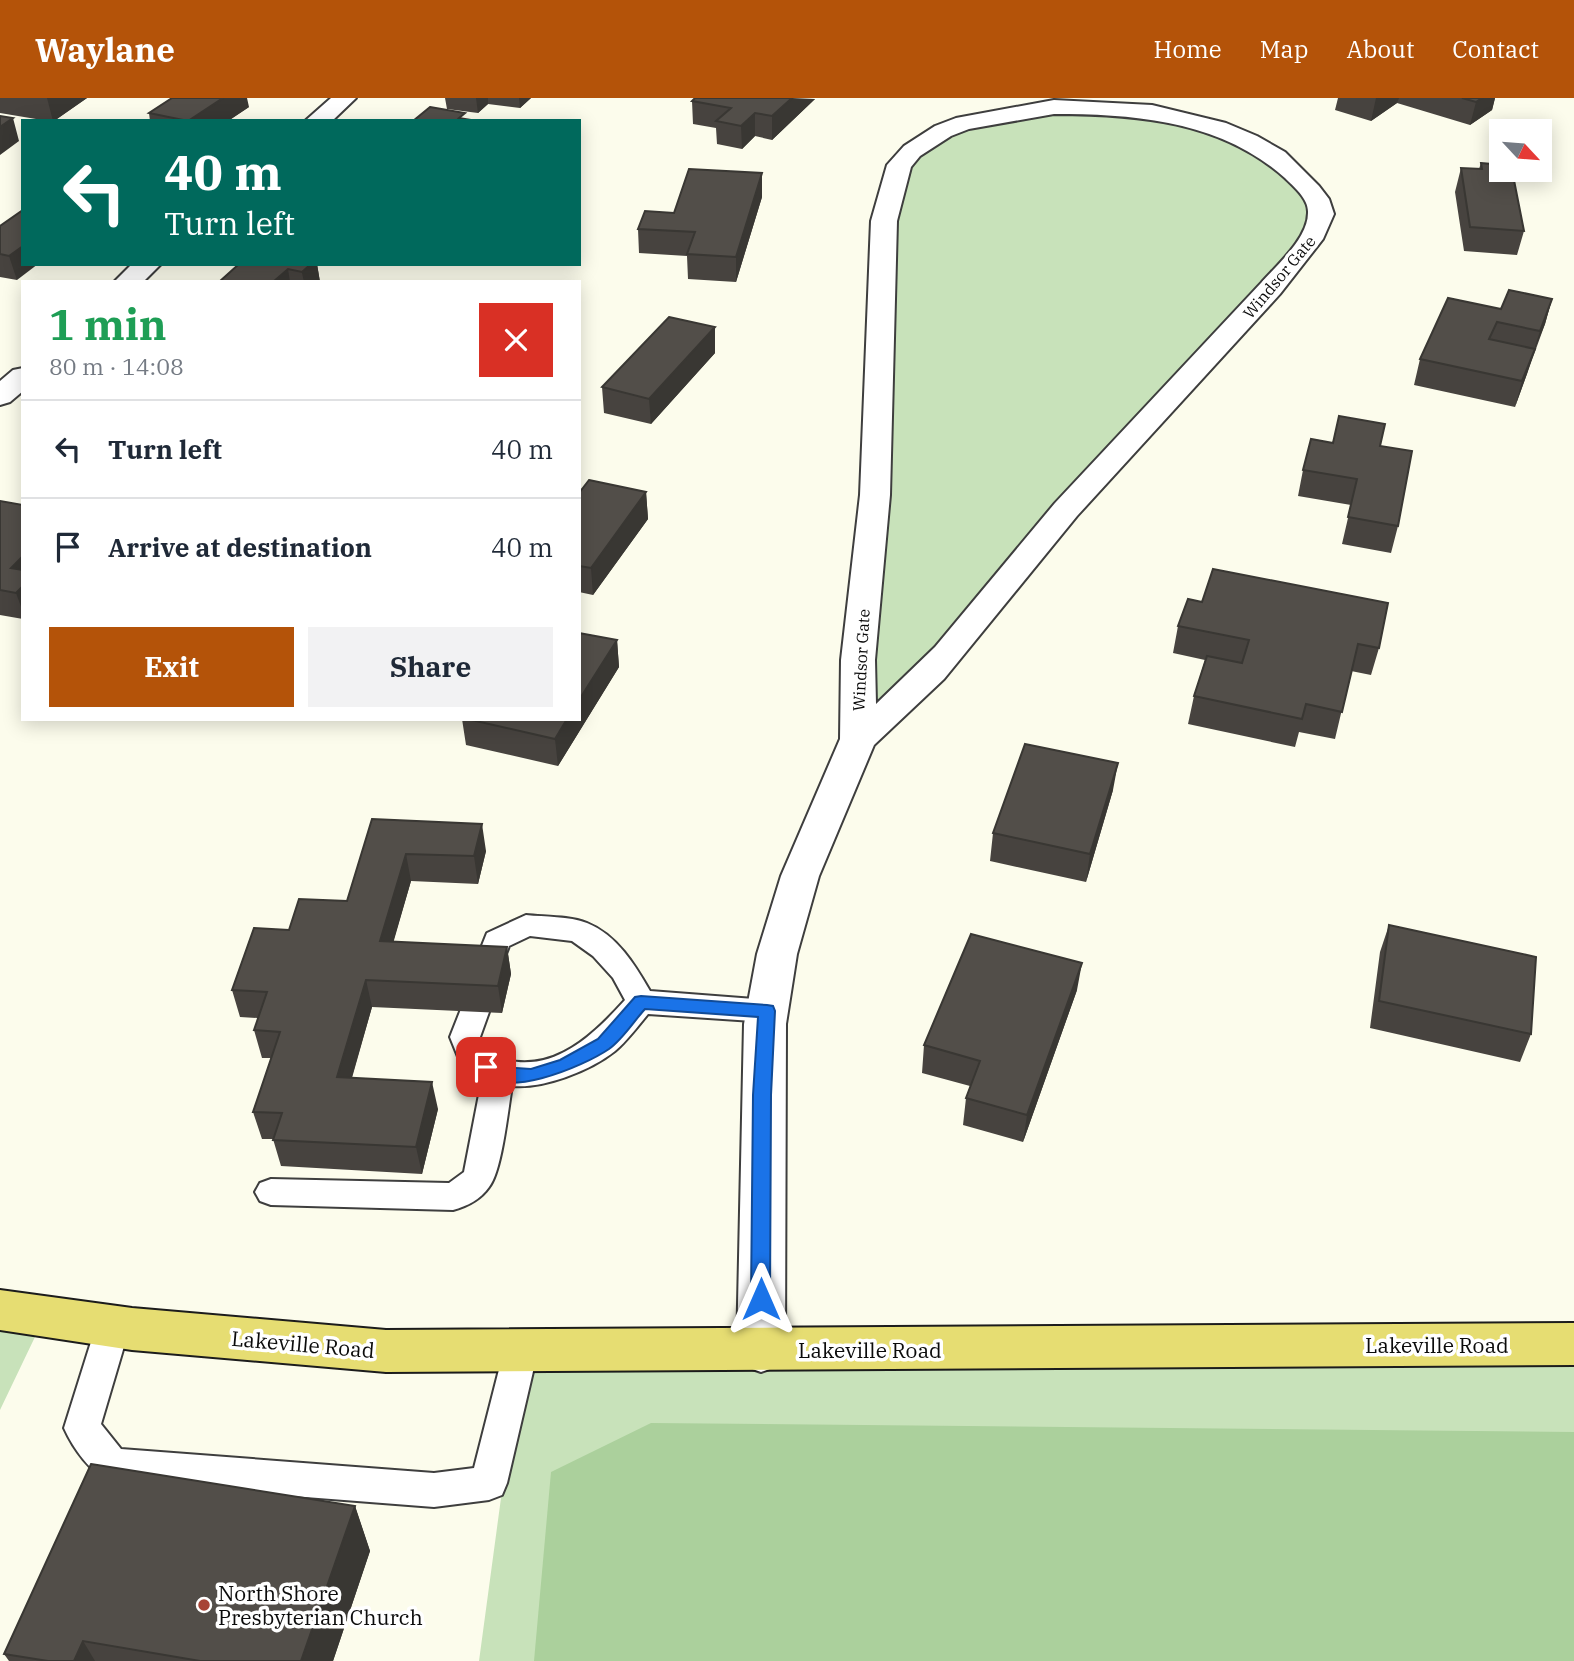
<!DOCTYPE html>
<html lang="en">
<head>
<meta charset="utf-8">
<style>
	body { margin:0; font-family:"IBM Plex Serif",serif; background:#f2f2f3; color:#1f2937; height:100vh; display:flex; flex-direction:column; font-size:26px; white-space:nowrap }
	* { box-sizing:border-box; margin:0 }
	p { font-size:23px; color:#747a83 }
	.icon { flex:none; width:38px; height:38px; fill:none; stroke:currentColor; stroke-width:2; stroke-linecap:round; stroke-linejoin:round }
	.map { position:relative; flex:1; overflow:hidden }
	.panel { position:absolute; left:21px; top:182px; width:560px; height:441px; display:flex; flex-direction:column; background:#fff; border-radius:0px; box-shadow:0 4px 18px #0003 }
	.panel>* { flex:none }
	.guide { position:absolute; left:21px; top:21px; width:560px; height:147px; border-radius:0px; box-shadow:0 4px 18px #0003; background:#00695c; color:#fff; overflow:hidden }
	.needle { width:46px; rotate:116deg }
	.fabs { position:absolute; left:1489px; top:21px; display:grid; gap:14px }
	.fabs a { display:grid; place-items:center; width:63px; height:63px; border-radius:0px; background:#fff; box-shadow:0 4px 18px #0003; font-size:35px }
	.pin { position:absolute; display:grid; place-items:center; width:60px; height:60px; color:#fff; margin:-30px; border-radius:14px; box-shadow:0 4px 10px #0006 }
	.me { position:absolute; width:77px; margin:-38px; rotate:0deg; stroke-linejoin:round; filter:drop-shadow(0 0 5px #0008) }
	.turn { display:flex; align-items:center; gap:24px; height:147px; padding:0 28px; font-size:32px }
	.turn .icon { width:91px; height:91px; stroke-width:2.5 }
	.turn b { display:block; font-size:49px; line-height:60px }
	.round { display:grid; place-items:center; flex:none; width:74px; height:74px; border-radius:0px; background:#f2f2f3 }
	.head { display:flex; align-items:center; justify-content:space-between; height:119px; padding:0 28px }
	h1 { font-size:42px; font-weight:700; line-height:52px; color:#1e9e55 }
	.primary-button { display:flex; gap:14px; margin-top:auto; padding:14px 28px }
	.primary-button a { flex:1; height:80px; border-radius:0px; background:#b45309; color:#fff; font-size:28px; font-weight:700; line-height:80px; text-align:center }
	.primary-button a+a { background:#f2f2f3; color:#1f2937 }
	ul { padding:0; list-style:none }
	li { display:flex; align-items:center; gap:21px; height:98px; padding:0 28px; border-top:2px solid #e0e1e3 }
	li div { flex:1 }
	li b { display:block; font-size:26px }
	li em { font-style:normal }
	header { display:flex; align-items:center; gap:42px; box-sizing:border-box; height:98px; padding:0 35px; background:#b45309; color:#fff }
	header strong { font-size:33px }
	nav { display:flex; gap:38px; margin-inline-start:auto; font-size:24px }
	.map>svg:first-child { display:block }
	.green { fill:#c8e2ba }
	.forest { fill:#abd09c }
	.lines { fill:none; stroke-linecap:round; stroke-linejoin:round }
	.service-casing { stroke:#3e3e3e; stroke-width:4 }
	.minor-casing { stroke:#3e3e3e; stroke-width:4 }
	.primary-casing { stroke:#1c1c1c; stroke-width:4 }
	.service { fill:#fff; fill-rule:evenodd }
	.minor { fill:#fff; fill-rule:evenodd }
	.primary { fill:#e6dd72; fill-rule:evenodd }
	.wall { fill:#47433f }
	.shaded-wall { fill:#393733 }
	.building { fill:#524e49; stroke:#393733; stroke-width:2 }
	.route { fill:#1a73e8; stroke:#114b97; stroke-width:2 }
	.poi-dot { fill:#a74436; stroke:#fff; stroke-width:2.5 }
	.labels { text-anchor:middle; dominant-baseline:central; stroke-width:7; stroke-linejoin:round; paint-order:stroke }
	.far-street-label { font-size:16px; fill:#0b0b0b; stroke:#fff }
	.near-street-label { font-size:21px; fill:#0b0b0b; stroke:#fff }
	.near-poi-label { font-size:21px; fill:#0b0b0b; stroke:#fff; text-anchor:start }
</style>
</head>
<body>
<header>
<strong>Waylane</strong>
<nav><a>Home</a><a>Map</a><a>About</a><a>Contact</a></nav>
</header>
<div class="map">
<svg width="1574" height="1563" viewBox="0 0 1574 1563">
	<rect width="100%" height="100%" fill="#fcfcec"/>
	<path class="green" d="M1104 9 1239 39 1316 98V134L858 641 899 67 964 25Z
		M0 1212 45 1218 0 1312Z
		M521 1252 1574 1253V1563H479Z"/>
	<path class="forest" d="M651 1325 1574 1334V1563H534L551 1374Z"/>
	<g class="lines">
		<defs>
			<path id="service" d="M526 817C545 819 569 818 587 825 617 837 635 867 650 893L767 902 778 905 782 913 778 921 767 924 648 916C638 928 627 943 615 953 590 973 543 991 512 988 508 1011 502 1073 489 1089 480 1102 467 1108 453 1112L271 1107 260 1103 255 1094 260 1085 271 1081 449 1085 464 1074 482 981 463 971 450 939 463 906 474 903 485 906 489 914 480 939 486 955C545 983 588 943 625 902L613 880 593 858 572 843 530 838 509 848 496 883 486 886 476 883 471 875 487 835Z
				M113 1213 125 1217 130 1228 101 1326 121 1351 434 1375 474 1370 504 1252 509 1241 521 1237 533 1241 538 1252 507 1385 502 1397 489 1402 434 1409 112 1384C91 1376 73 1350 64 1330L96 1228 101 1217Z"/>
			<path id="minor" d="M331 0H356L332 23H305Z
				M1054 2 1152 7 1226 25 1257 38 1285 54 1319 88 1329 101 1334 116 1323 141 1280 196 1077 418 944 581 874 647 819 778 797 856 786 926 785 1253 778 1268 761 1274 744 1268 737 1253 744 926 757 856 781 778 840 641 841 562 860 397 871 123 887 67 904 48 935 28 956 20ZM1054 16C1136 16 1221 23 1285 80 1294 89 1309 101 1308 115 1308 140 1277 167 1261 185L1055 405 935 549 876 606 875 562 890 397 897 123 911 69 920 58 951 38 969 31Z
				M132 166H161L143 184H114Z
				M23 270V293L10 304 0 307V283L13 272Z"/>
			<path id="primary" d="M0 1192 132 1210 386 1232 1574 1225V1267L386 1274 132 1252 0 1232Z"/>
		</defs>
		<use href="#service" class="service-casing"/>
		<use href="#minor" class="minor-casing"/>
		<use href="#primary" class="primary-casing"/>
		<use href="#service" class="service"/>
		<use href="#minor" class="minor"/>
		<use href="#primary" class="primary"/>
	</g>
	<path class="wall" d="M0 0H87L54 23H48L0 15Z
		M445 0H531L520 10 488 6 478 15 447 11Z
		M1338 0H1495L1492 12 1470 27 1397 5 1371 23 1335 12Z
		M815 1 772 42 755 38 742 51 717 46 716 30 693 26 692 3Z
		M249 9 228 23H150L149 15Z
		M1481 65 1524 133 1517 157 1464 153 1455 94 1461 70 1479 71Z
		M762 99 736 184 688 181 687 158 639 155 638 131 674 115Z
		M23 112 17 182 0 179V128Z
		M317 166 320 184H219Z
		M1552 201 1545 226 1515 309 1414 287 1420 261 1501 211Z
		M715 229V255L651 326 604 315 602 289Z
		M1333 345 1380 348 1398 428 1391 455 1342 446 1351 407 1298 398 1303 372Z
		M646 394 648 421 593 497 579 494V395Z
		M0 403 23 407V521L0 517Z
		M1188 501 1379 550 1371 577 1351 573 1335 641 1299 634 1295 649 1188 626 1194 598 1205 562 1173 555 1178 528Z
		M617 542 619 569 558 668 466 647 462 621H579Z
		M1113 692 1086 784 990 763 993 735Z
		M372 721 486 753 478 786 411 783 393 844 507 849 511 876 502 915 372 909 352 980 438 1011 422 1076 281 1068 273 1041H262L253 1014 271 960H262L254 932 258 920 240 919 232 892 289 832 347 803Z
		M1389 827 1531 936 1520 964 1370 930 1380 854Z
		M1077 892 1023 1044 963 1027 966 1000 970 988 922 975 924 947Z
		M355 1408 370 1453 333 1563H9L4 1556Z"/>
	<path class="shaded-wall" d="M47 0H87L54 23H53Z
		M223 0H247L249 9 228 23H188Z
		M476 0H488V6L478 15Z
		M519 0H531L520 10Z
		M792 0 815 1 772 42V18Z
		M1376 0H1399L1397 5 1371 23Z
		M1479 0H1495L1492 12 1470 27 1476 4Z
		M755 15V38L742 51 741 28Z
		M13 20 19 43 0 57V29Z
		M762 75V99L736 184V159Z
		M23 148V166H38L17 182 9 158Z
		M300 166H317L320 184H304Z
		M288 171 290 184H273Z
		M1552 201 1545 226 1532 258 1540 233Z
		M715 229V255L651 326 649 301Z
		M1535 251 1527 276 1515 309 1522 283Z
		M646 394 648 421 593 497 591 470Z
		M23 458V514L16 495 11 470Z
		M617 542 619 569 558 668 555 641 567 621H579V602Z
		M1118 665 1113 692 1086 784 1090 756Z
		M482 726 486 753 478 786 474 758Z
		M406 756 411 783 386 870 380 843Z
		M507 849 511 876 502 915 498 888Z
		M1082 865 1077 892 1023 1044 1027 1017Z
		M366 882 372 909 344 1006 337 979Z
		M432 984 438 1011 422 1076 416 1049Z
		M355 1408 370 1453 333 1563H301Z
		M83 1543 95 1563H74Z"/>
	<path class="building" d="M172 0H223L188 23 149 15Z
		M695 0H792L772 18 755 15 741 28 716 23 731 10 692 3Z
		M1462 0H1482L1476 4Z
		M430 9 465 15 459 20 477 23H413Z
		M0 18 13 20 0 29Z
		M1481 65 1502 67V72H1512L1524 133 1470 129 1461 70 1482 71Z
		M689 71 762 75 736 159 687 156 695 134 638 131 645 113 674 115Z
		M23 112V148L9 158 0 156V128Z
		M239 166H311L302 174 288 171 273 184H219Z
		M1509 192 1552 201 1540 233 1497 224 1489 241 1535 251 1522 283 1420 261 1448 200 1501 211Z
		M669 219 715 229 649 301 602 289Z
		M1339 318 1385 326 1380 348 1412 353 1398 428 1348 419 1357 381 1303 372 1311 341 1333 345Z
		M589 382 646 394 591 470 579 468V395Z
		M0 403 23 407V458L11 470 23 472V488L16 495 0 492Z
		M1213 471 1388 505 1379 550 1358 546 1342 614 1306 606 1302 621 1194 598 1207 558 1242 565 1249 542 1178 528 1188 501 1202 504Z
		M579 535 617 542 579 602Z
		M467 621H567L555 641Z
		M1025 646 1118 665 1090 756 993 735Z
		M372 721 482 726 474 758 406 756 380 843 507 849 498 888 366 882 337 979 432 984 416 1049 273 1042 282 1015 253 1014 280 934 254 932 267 894 232 892 254 830 289 832 299 801 347 803Z
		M1389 827 1536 859 1531 936 1379 903Z
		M971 836 1082 865 1027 1017 966 1000 980 963 924 947Z
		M91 1366 355 1408 301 1563H200L83 1543 74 1563H48L4 1556Z"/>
	<path class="route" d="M641 898 767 907 773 908 775 913 771 997 770 1201 768 1207 761 1210 754 1207 751 1201 753 997 758 919 645 911C634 923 623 941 609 951 584 968 498 1006 478 969L480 965 486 963 502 969 531 971 560 962 598 941 635 899Z"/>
	<circle class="poi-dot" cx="204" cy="1507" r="7"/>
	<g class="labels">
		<g class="far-street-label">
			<text transform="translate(1279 179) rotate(-50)">Windsor Gate</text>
			<text transform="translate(861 562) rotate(-87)">Windsor Gate</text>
		</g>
		<g class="near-street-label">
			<text transform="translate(303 1246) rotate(5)">Lakeville Road</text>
			<text x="1437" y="1247">Lakeville Road</text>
			<text x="870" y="1252">Lakeville Road</text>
		</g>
		<g class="near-poi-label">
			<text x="218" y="1495">North Shore<tspan x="218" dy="24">Presbyterian Church</tspan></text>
		</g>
	</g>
</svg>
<div class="fabs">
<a><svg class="needle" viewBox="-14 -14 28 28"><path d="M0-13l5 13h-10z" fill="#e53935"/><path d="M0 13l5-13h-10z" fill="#747a83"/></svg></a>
</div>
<div class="pin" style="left:486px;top:969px;background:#d93025"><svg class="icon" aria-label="arrive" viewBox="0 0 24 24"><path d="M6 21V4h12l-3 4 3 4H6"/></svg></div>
<svg class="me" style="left:761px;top:1201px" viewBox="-20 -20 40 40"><path d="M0-17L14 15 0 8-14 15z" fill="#1a73e8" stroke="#fff" stroke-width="4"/></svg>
<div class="guide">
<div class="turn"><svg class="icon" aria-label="left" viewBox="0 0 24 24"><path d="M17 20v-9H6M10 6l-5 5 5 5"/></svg><div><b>40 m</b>Turn left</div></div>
</div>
<section class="panel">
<div class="head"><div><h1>1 min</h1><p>80 m · 14:08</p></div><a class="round" style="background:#d93025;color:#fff"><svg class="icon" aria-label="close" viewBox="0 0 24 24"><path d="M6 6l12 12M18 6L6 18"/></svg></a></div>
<ul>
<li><svg class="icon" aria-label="left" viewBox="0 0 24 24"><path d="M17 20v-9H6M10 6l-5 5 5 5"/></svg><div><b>Turn left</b></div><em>40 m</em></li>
<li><svg class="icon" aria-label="arrive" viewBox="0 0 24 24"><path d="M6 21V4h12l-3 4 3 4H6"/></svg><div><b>Arrive at destination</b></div><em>40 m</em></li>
</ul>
<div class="primary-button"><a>Exit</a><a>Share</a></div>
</section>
</div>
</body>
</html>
